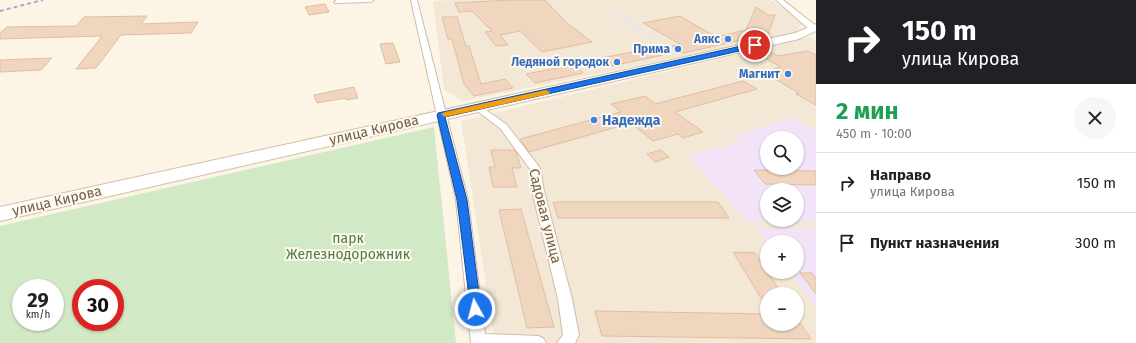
<!DOCTYPE html>
<html lang="ru">
<head>
<meta charset="utf-8">
<style>
	body { margin:0; font-family:"Fira Sans",sans-serif; background:#f6f6f6; color:#202124; height:100vh; display:flex; flex-direction:column; font-size:15px; white-space:nowrap }
	* { box-sizing:border-box; margin:0 }
	p { font-size:13px; color:#757577 }
	.icon { flex:none; width:22px; height:22px; fill:none; stroke:currentColor; stroke-width:2; stroke-linecap:round; stroke-linejoin:round }
	.map { position:relative; flex:1; overflow:hidden }
	.side { display:flex; flex-direction:column; background:#fff; width:320px }
	.side>* { flex:none }
	.top-card { background:#202124; color:#fff; overflow:hidden }
	.fabs { position:absolute; left:760px; top:131px; display:grid; gap:8px }
	.fabs a { display:grid; place-items:center; width:44px; height:44px; border-radius:50%; background:#fff; box-shadow:0 1px 3px #0004; font-size:20px }
	.speed { position:absolute; left:12px; top:279px; display:flex; gap:8px; font-size:20px; font-weight:700; text-align:center }
	.speed>* { display:grid; place-content:center; width:52px; height:52px; border-radius:50%; background:#fff; box-shadow:0 1px 3px #0004; line-height:1 }
	.speed small { font-size:10px; font-weight:400 }
	.speed .limit { border:6px solid #d22; background:#fff; color:#111 }
	.pin { position:absolute; display:grid; place-items:center; width:34px; height:34px; color:#fff; margin:-17px; border:2px solid #fff; border-radius:50%; box-shadow:0 1px 4px #0007 }
	.me { position:absolute; width:44px; margin:-22px; rotate:353deg; stroke-linejoin:round; filter:drop-shadow(0 0 3px #0008) }
	.turn { display:flex; align-items:center; gap:14px; height:84px; padding:0 20px; font-size:18px }
	.turn .icon { width:52px; height:52px; stroke-width:2.5 }
	.turn b { display:block; font-size:28px; line-height:34px }
	.round { display:grid; place-items:center; flex:none; width:42px; height:42px; border-radius:21px; background:#f6f6f6 }
	.summary { display:flex; align-items:center; justify-content:space-between; height:68px; padding:0 20px }
	h1 { font-size:24px; font-weight:700; line-height:30px; color:#1e9e55 }
	ul { padding:0; list-style:none }
	li { display:flex; align-items:center; gap:12px; height:60px; padding:0 20px; border-top:1px solid #e0e0e0 }
	li div { flex:1 }
	li b { display:block; font-size:15px }
	li em { font-style:normal }
	main { display:flex; flex:1; min-height:0 }
	.map>svg:first-child { display:block }
	.residential { fill:#f3e7d5; fill-rule:evenodd }
	.industrial { fill:#ece7e0 }
	.education { fill:#f2e3f8; fill-rule:evenodd }
	.green { fill:#d1e9c5; fill-rule:evenodd }
	.building { fill:#f0d6bf; stroke:#e2bda0 }
	.lines { fill:none; stroke-linecap:round; stroke-linejoin:round }
	.street-casing { stroke:#cdbdad; stroke-width:2 }
	.secondary-casing { stroke:#d0beaa; stroke-width:2 }
	.street { fill:#fff; fill-rule:evenodd }
	.secondary { fill:#fff; fill-rule:evenodd }
	.rail { stroke:#b8a5c5; stroke-width:2; stroke-dasharray:4 3; stroke-linecap:butt }
	.route { fill:#1a73e8; stroke:#114b97 }
	.slow { fill:#f59e0b }
	.shop-dot { fill:#3f7fe0; stroke:#fef9ed; stroke-width:1.5 }
	.labels { text-anchor:middle; dominant-baseline:central; stroke-width:4; stroke-linejoin:round; paint-order:stroke }
	.far-shop-label { font-size:12px; font-weight:bold; fill:#366cbe; stroke:#fef9ed; text-anchor:end }
	.shop-label { font-size:14px; font-weight:bold; fill:#366cbe; stroke:#fef9ed; text-anchor:start }
	.street-label { font-size:14px; fill:#745d4c; stroke:#fef9ed }
	.park-label { font-size:14px; fill:#517944; stroke:#fef9ed }
</style>
</head>
<body>
<main>
<div class="map">
<svg width="816" height="343" viewBox="0 0 816 343">
	<rect width="100%" height="100%" fill="#fcf5e6"/>
	<path class="residential" d="M453 0H771L804 22 794 34 463 101 444 90 433 1Z
		M811 37 816 41V343H495L461 121ZM767 138H797V168H767ZM767 190H797V220H767ZM767 242H797V272H767ZM767 294H797V324H767Z"/>
	<path class="industrial" d="M618 11 659 39 653 41 644 35H641L632 29 635 28 630 25H627L611 12Z"/>
	<path class="education" d="M792 117 816 131V221L747 222 688 155 740 143 733 137ZM767 138H797V168H767ZM767 190H797V220H767Z
		M756 228H816V308L789 272H797V242L767 243Z"/>
	<path class="green" d="M434 127 456 343H0V226ZM21 288H55V322H21ZM81 288H115V322H81Z"/>
	<path class="building" d="M511 0H545L567 23 592 42 542 52 520 31 500 35 508 45 496 46 485 32 492 31 472 11 459 12 455 3Z
		M325 4 329 12 309 15 305 7Z
		M756 7 768 15H775L768 34 683 53 672 46 680 44 643 23 680 16 716 37 746 30Z
		M147 16 141 24 198 22 191 33 121 35 96 68 76 69 102 36 0 39V33L7 27 76 26 84 17Z
		M442 17H457L466 46H469L481 84 505 79 513 88 474 96 464 84 452 39H448Z
		M393 43 400 62 386 64 380 44Z
		M653 48 663 55 611 66 601 58Z
		M808 51 816 55V105L796 94 799 93 763 72 781 67 758 54 770 52 778 56Z
		M52 58 41 70 0 72V60Z
		M574 65 583 73 535 83 526 74Z
		M743 81 757 89 675 112 703 132 683 138 678 134 653 141 631 123 529 152 520 139 621 112 611 104 645 96 655 104Z
		M354 87 358 98 346 100V98L317 103 314 95Z
		M491 150H514L516 152 521 168H512L517 187H493L489 167H495Z
		M661 150 669 157 655 162 647 154Z
		M754 170 816 171V185L765 184Z
		M553 202H718L729 218H558Z
		M521 209 554 327 527 328 499 210Z
		M733 252 755 253 782 294H767V308Z
		M800 273H812L816 278V294Z
		M595 311 767 314V324H801L811 339 602 336Z"/>
	<g class="lines">
		<defs>
			<path id="street" d="M337 0H374L371 2 335 3 334 2Z
				M411 0H417L468 200 485 334 538 336 543 338 546 343H471L456 200Z
				M776 0H783L816 26V30H810Z
				M479 105 506 124 540 168 544 191 572 299 579 335 575 343H557L563 335 558 299 532 191 530 169 500 128 476 110 474 108Z"/>
			<path id="secondary" d="M816 24V31L799 39 0 221V207L795 33Z"/>
		</defs>
		<use href="#street" class="street-casing"/>
		<use href="#secondary" class="secondary-casing"/>
		<use href="#street" class="street"/>
		<use href="#secondary" class="secondary"/>
		<path class="rail" d="M0 11 43 0"/>
	</g>
	<path class="route" d="M755 43 757 44V47L445 117 467 200 481 309 479 313 475 315 471 313 457 200 437 115 438 113Z"/>
	<path class="slow" d="M546 90 550 92 549 94 445 117 441 114 445 112Z"/>
	<g class="shop-dot">
		<circle cx="728" cy="39" r="4"/>
		<circle cx="678" cy="49" r="4"/>
		<circle cx="617" cy="62" r="4"/>
		<circle cx="788" cy="74" r="4"/>
		<circle cx="594" cy="120" r="4"/>
	</g>
	<g class="labels">
		<g class="far-shop-label">
			<text x="720" y="39">Аякс</text>
			<text x="670" y="49">Прима</text>
			<text x="609" y="62">Ледяной городок</text>
			<text x="780" y="74">Магнит</text>
		</g>
		<g class="shop-label">
			<text x="602" y="120">Надежда</text>
		</g>
		<g class="street-label">
			<text transform="translate(374 130) rotate(-13)">улица Кирова</text>
			<text transform="translate(57 201) rotate(-13)">улица Кирова</text>
			<text transform="translate(545 216) rotate(76)">Садовая улица</text>
		</g>
		<g class="park-label">
			<text x="348" y="238">парк<tspan x="348" dy="16">Железнодорожник</tspan></text>
		</g>
	</g>
</svg>
<div class="fabs">
<a><svg class="icon" aria-label="search" viewBox="0 0 24 24"><circle cx="10" cy="10" r="6"/><path d="M15 15l6 6"/></svg></a>
<a><svg class="icon" aria-label="layers" viewBox="0 0 24 24"><path d="M12 4l9 5-9 5-9-5zM3 14l9 5 9-5"/></svg></a>
<a>+</a>
<a>−</a>
</div>
<div class="speed"><div>29<small>km/h</small></div><div class="limit">30</div></div>
<div class="pin" style="left:755px;top:45px;background:#d93025"><svg class="icon" aria-label="arrive" viewBox="0 0 24 24"><path d="M6 21V4h12l-3 4 3 4H6"/></svg></div>
<svg class="me" style="left:475px;top:309px" viewBox="-20 -20 40 40"><circle r="17" fill="#1a73e8" stroke="#fff" stroke-width="3"/><path d="M0-11L8 9 0 5-8 9z" fill="#fff"/></svg>
</div>
<section class="side">
<div class="top-card">
<div class="turn"><svg class="icon" aria-label="right" viewBox="0 0 24 24"><path d="M7 20v-9h11M14 6l5 5-5 5"/></svg><div><b>150 m</b>улица Кирова</div></div>
</div>
<div class="summary"><div><h1>2 мин</h1><p>450 m · 10:00</p></div><a class="round"><svg class="icon" aria-label="close" viewBox="0 0 24 24"><path d="M6 6l12 12M18 6L6 18"/></svg></a></div>
<ul>
<li><svg class="icon" aria-label="right" viewBox="0 0 24 24"><path d="M7 20v-9h11M14 6l5 5-5 5"/></svg><div><b>Направо</b><p>улица Кирова</p></div><em>150 m</em></li>
<li><svg class="icon" aria-label="arrive" viewBox="0 0 24 24"><path d="M6 21V4h12l-3 4 3 4H6"/></svg><div><b>Пункт назначения</b></div><em>300 m</em></li>
</ul>
</section>
</main>
</body>
</html>
